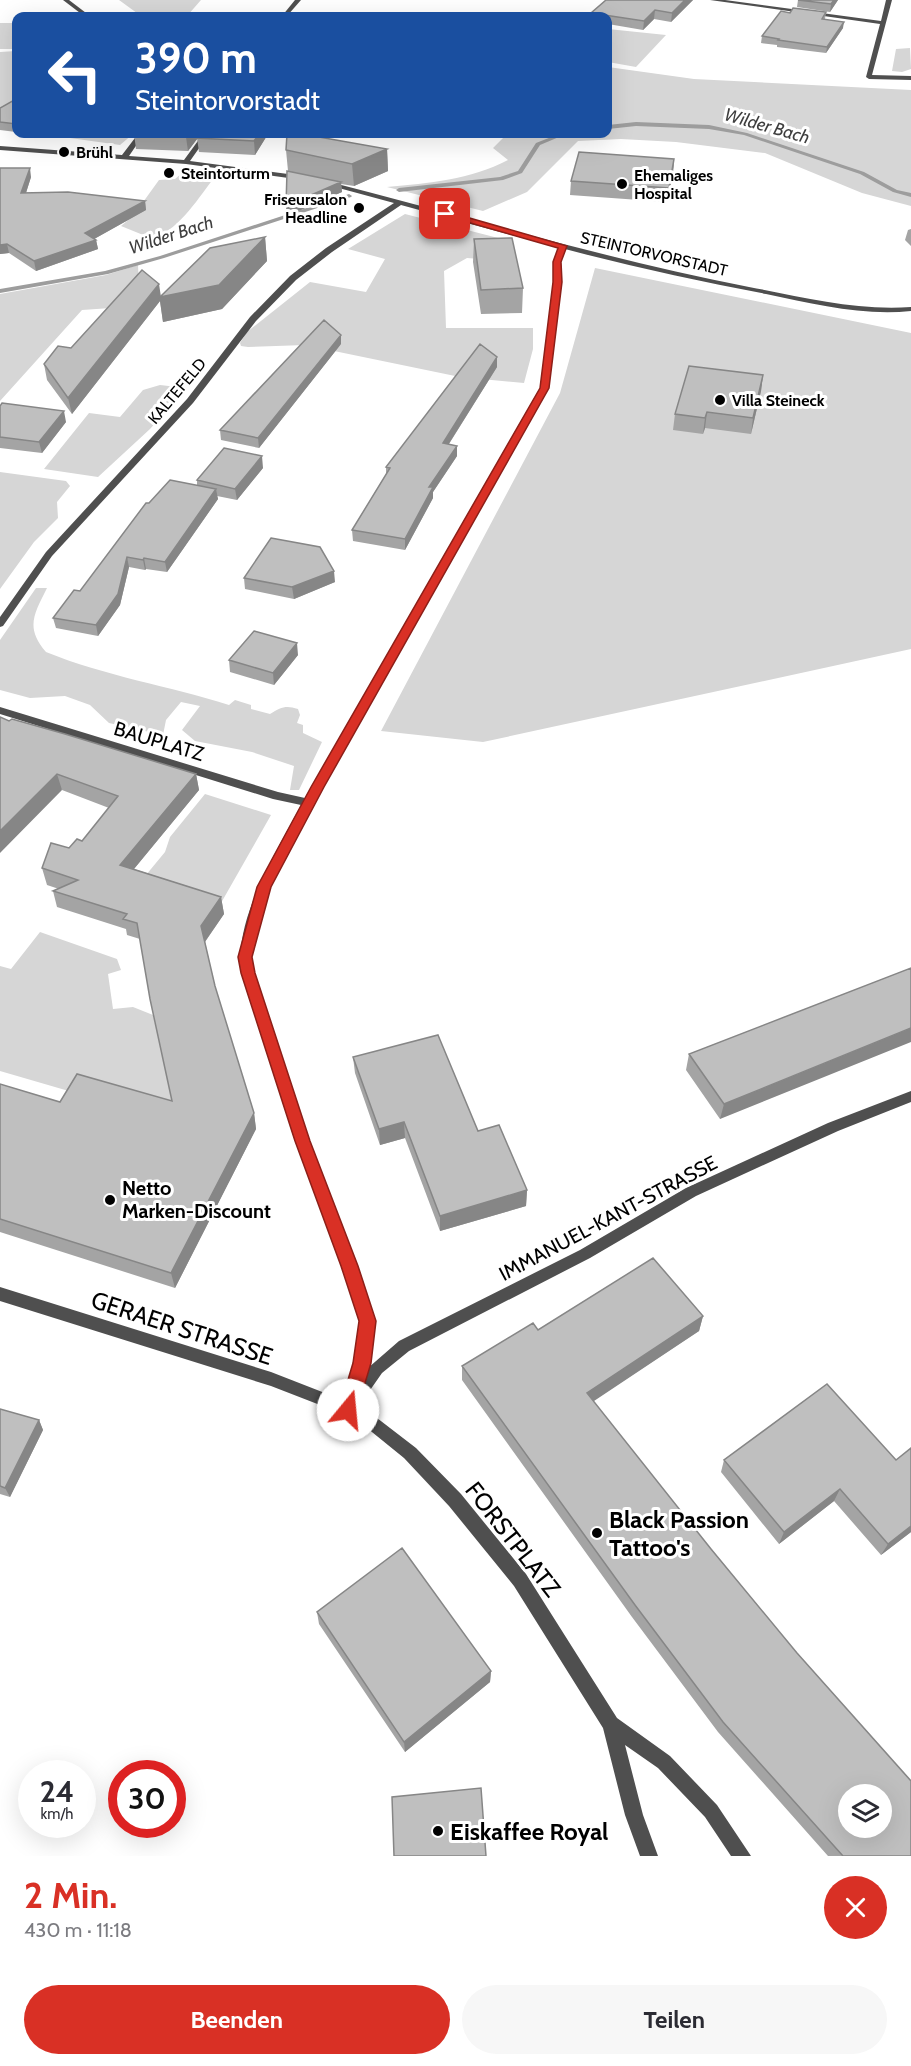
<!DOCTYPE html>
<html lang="de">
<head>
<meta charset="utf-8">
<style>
	body { margin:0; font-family:Cabin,sans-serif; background:#f7f7f7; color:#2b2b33; height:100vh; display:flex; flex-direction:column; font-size:22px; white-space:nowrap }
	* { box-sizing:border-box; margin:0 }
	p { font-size:20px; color:#7c7c81 }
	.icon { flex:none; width:33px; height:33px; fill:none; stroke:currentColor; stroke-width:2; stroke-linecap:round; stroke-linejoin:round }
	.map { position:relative; height:1856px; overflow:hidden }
	.drawer { display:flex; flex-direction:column; background:#fff; flex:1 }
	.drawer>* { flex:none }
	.top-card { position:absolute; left:12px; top:12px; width:600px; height:126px; border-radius:12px; box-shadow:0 6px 24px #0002; background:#1a4fa0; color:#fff; overflow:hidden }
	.tools { position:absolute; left:838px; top:1784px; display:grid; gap:12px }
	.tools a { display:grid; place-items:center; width:54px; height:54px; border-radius:50%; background:#fff; box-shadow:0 6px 24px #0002; font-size:30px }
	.speed { position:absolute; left:18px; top:1760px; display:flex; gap:12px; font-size:30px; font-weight:700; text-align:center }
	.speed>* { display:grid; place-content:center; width:78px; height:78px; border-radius:50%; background:#fff; box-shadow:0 6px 24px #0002; line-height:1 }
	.speed small { font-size:15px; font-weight:400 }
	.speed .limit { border:9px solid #d22; background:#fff; color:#111 }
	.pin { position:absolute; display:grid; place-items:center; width:51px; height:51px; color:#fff; margin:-26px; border-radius:12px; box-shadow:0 3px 9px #0006 }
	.me { position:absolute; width:66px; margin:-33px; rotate:17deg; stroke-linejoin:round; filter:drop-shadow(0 0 4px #0008) }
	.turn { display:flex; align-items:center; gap:21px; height:126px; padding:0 24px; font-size:27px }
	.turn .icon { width:78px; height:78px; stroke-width:2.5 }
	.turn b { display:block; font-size:42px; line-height:51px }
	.round { display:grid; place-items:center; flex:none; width:63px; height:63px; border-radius:32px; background:#f7f7f7 }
	.headline { display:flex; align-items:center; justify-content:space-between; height:102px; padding:0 24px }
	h1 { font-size:36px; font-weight:800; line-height:45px; color:#d93025 }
	.action { display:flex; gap:12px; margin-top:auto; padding:12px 24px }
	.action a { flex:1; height:69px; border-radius:36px; background:#d93025; color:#fff; font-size:24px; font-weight:800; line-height:69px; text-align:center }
	.action a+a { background:#f7f7f7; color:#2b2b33 }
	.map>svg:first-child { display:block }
	.green { fill:#d6d6d6 }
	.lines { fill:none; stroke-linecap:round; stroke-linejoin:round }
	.stream { fill:#9d9d9d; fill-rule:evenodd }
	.minor { fill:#4f4f4f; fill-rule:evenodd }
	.tertiary { fill:#4f4f4f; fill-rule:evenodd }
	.wall { fill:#a4a4a4 }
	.shaded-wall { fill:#868686 }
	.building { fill:#bfbfbf; stroke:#868686; stroke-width:1.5; fill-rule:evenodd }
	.route { fill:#d93025; stroke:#8d1f18; stroke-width:1.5 }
	.poi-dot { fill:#000; stroke:#fff; stroke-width:2 }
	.labels { text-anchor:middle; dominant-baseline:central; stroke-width:6; stroke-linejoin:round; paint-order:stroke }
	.far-poi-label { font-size:16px; font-weight:bold; fill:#000; stroke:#fff; text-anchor:start }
	.far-street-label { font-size:16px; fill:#000; stroke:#fff }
	.far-water-label { font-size:18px; font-style:italic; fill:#3e3e3e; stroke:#fff }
	.street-label { font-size:20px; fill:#000; stroke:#fff }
	.poi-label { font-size:20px; font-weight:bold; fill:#000; stroke:#fff; text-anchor:start }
	.near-street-label { font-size:24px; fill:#000; stroke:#fff }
	.near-poi-label { font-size:24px; font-weight:bold; fill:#000; stroke:#fff; text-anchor:start }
</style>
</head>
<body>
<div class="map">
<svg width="911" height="1856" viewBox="0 0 911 1856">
	<rect width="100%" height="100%" fill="#fff"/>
	<path class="green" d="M119 0H201L187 16H141Z
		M0 23H16V49H0Z
		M608 29 666 35 636 67 608 62Z
		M910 48 911 69 902 72 892 71 896 49Z
		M16 51V119L0 118V52Z
		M608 67 694 79 911 90V206L862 193 765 153 676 142 621 139 578 141 527 192 483 211 387 187C429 183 470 180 508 160L493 148 507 134H608Z
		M76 134H133L120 145 70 138Z
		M179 170 217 174C197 199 183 226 153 239L121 226 133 216 159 180 175 179 181 174Z
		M405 214 502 239 480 259 467 258 444 271 446 328H533V349L524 383 460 377 305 345 248 347 241 346 240 343 247 332 310 282 366 292 385 259 348 249Z
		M138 265 140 306 82 310 0 401V294L106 275Z
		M595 268 911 333V649L483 742 381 731 560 393Z
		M160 385 186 388 150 429 98 477 44 469 89 413 120 417 143 390Z
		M0 472 66 481 70 486 57 502 58 518 34 542 0 589Z
		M36 588H47C34 614 25 628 46 652 105 676 169 686 229 705L235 700 251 705V709L270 714C281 707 286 705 298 709L300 715 297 723 303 725V733L322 742 299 790H290L294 766 252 752 195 741 182 730 200 706 181 702 166 720 163 735 109 723 90 705 65 696 30 698 0 690V640Z
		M205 794 271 815 221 903 146 875 165 852 170 837Z
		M40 932 117 959 121 970 108 974 113 1009 133 1007 153 1015 175 1104 79 1094 0 1071V966L11 969Z"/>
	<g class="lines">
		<path class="stream" d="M636 122 709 125 747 133 864 172 897 190 911 193V197L893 192 860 174 744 135 709 129 636 126 608 129V125Z
			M559 134H566L540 145 522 173 503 180 399 192 396 190 399 188 500 177 518 171 536 143Z
			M349 194 352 196 351 197 164 258 108 274 0 293V289L105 271 160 256Z"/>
		<path class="minor" d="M63 0H69L90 16H84Z
			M295 0H301L287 16H282Z
			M710 0H725L881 21 886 0H892L872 75 911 76V80L869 79 866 77 880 24Z
			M138 134H144L129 156 184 160 203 134H209L190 161 303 176 306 178 303 180 186 164 0 150V146L122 155Z
			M326 181C467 217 606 259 749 287 803 297 856 311 911 307V311C862 316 815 304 766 294 699 281 632 267 565 249L561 262 562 282 548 388 314 803 270 887 254 940 251 957 254 973 309 1141 357 1266 374 1321 368 1368 399 1341 580 1250 686 1188 828 1123 911 1091V1102L838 1131 696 1196 590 1258 409 1351 382 1373 359 1406 356 1407 353 1415 348 1417 343 1415 340 1410 354 1363 360 1321 343 1266 295 1141 242 973C232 921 277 851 301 805L273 799 0 714V707L278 792 305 798 540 388 554 282 553 262 559 248 401 205 332 252 296 280 256 321 193 403 52 556 3 626 0 627V617L46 552 187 399 250 317 290 276 326 248 394 203 324 184 323 183Z"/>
		<path class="tertiary" d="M0 1287 271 1372 330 1395 377 1418 416 1448 461 1494 526 1574 617 1718 670 1756 717 1805 751 1856H731L705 1817 658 1768 625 1745 643 1815 658 1856H640L625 1815 603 1728 514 1586 449 1506 404 1458 367 1428 320 1405 271 1386 0 1301Z"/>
	</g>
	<path class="wall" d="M606 0H693L671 22 654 19 643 30 608 24V16H591V13Z
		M798 0H838L830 12 797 7Z
		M826 12 825 19 843 28 826 53 777 47V45L761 43 762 36 790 13Z
		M16 99V132L0 130V108Z
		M34 134H76L71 138Z
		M134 134H268L255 155 199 152 197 138 199 136 188 151 136 149Z
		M387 149 388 171 354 186 341 184 342 192 287 216 286 206 288 171 286 150Z
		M674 159 673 173 667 202 570 195 571 181Z
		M0 168 31 177 26 193 145 201 146 210 94 239 96 240 98 249 36 271 9 253 0 254Z
		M911 229V246L905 240 908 230Z
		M265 237 267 261 222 309 163 322 160 301 72 414 47 380 44 364Z
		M474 239 523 288 522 313 481 314 473 262Z
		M341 344 259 448 221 440 220 430Z
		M497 357V367L449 444 457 446V456L433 492V498L405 550 353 541 352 530 386 474V467Z
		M763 375 761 391 751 434 705 428 703 434 673 430 675 414Z
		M0 406 66 422 42 453 0 448Z
		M263 468 237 500 217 496 218 499 167 572 146 569 145 570 129 567 120 605 98 636 56 628 53 618 80 591 149 503 197 485V480Z
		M244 578 335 582 294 599 245 589Z
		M298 655 274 685 230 672 229 660Z
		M9 721 196 774 199 790 134 869 221 897 224 914 205 942 215 986 254 1113 256 1129 175 1288 0 1232V1084L60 1102 172 1101 140 939 127 935 126 929 57 907 53 891 59 889 47 885 42 868 69 848 82 841 109 808 62 790Z
		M911 968 720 1119 686 1070 689 1054Z
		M353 1057 478 1131 527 1190 526 1206 440 1231 405 1138 380 1145 355 1073Z
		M703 1316 699 1331 593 1401 911 1856H828L718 1732 632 1617 462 1380V1366L538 1330Z
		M827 1384 911 1532 881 1555 834 1501 779 1544 721 1472 724 1460Z
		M0 1409 39 1420 43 1430 10 1497 0 1494Z
		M317 1612 491 1671 490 1682 405 1752 319 1624Z"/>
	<path class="shaded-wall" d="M685 0H693L671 22 672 13Z
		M834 0H838L830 12 831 4Z
		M655 10 654 19 643 30 644 21Z
		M844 22 843 28 826 53 827 47Z
		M70 134H76L71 138Z
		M189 134H201L188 151 186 137Z
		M259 134H268L255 155 254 141Z
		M387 149 388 171 354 186 352 164Z
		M674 159 673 173 667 202 669 188Z
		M30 168 31 177 23 202 21 193Z
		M341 182 342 192 287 216 286 206Z
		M145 201 146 210 87 243 85 233Z
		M265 237 267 261 222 309 163 322 160 301 72 414 68 398 159 284 161 297Z
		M96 240 98 249 36 271 34 261Z
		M7 244 9 253 0 254V245Z
		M341 335V344L259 448 258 438Z
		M497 357V367L443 453V443Z
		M763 375 761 391 751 434 753 418Z
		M64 411 66 422 42 453 39 442Z
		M707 412 705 428 703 434 705 418Z
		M457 446V456L433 492V498L405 550V539L429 487Z
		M262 456 263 468 237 500 235 489Z
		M216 489 218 499 167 572 165 562Z
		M127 557 129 567 120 605 98 636 96 625Z
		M144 558 146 569 145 570 143 560Z
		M334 571 335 582 294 599 292 587Z
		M297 643 298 655 274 685 273 673Z
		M57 774 62 790 0 853V831Z
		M196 774 199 790 124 881 120 865Z
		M221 897 224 914 204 943 201 926Z
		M911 1028V1042L720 1119 724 1104Z
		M254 1113 256 1129 175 1288 171 1273Z
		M404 1122 405 1138 380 1145 379 1129Z
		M527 1190 526 1206 440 1231V1216Z
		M703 1316 699 1331 585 1407 587 1393Z
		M39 1420 43 1430 10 1497 5 1488Z
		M840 1489 834 1501 779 1544 784 1532Z
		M911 1526V1532L881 1555 888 1544Z
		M491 1671 490 1682 405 1752 404 1742Z"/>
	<path class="building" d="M606 0H685L672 13 655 10 644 21 591 13Z
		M798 0H834L831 4Z
		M793 8 826 12 822 19 844 22 827 47 778 40 779 39 762 36 781 11 790 13Z
		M16 99V124L0 122V108Z
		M134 134H189L186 137Z
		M201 134H259L254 141 197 138Z
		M287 134H302L387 149 352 164 286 150Z
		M579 152 674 159 669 188 571 181Z
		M0 168H30L21 193 68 192 145 201 85 233 96 240 34 261 7 244 0 245Z
		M287 171 341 182 286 206Z
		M265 237 219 285 160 297 210 248Z
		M512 238 523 288 481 290 474 239Z
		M142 270 159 284 68 398 44 364 58 346 71 348Z
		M324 320 341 335 258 438 220 430Z
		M480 344 497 357 443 443 457 446 429 487H433L405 539 352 530 390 468 386 467Z
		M689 366 763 375 753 418 707 412 705 418 675 414Z
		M2 403 64 411 39 442 0 437V406Z
		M224 448 262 456 235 489 197 480Z
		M170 480 216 489 165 562 144 558 143 560 127 557 118 594 96 625 53 618 74 590 80 591 146 503H149Z
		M271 538 320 547 334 571 292 587 244 578Z
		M254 631 297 643 273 673 229 660Z
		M0 717 9 721 12 719 65 734 196 774 120 865 221 897 201 926 215 986 254 1113 171 1273 0 1219V1084L60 1102 77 1074 172 1101 150 999 137 923 123 919 127 914 53 891 78 880 42 868 51 843 69 848 77 839 82 841 118 796 57 774 0 831Z
		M911 968V1028L724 1104 689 1054Z
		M438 1035 478 1131 499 1125 527 1190 440 1216 404 1122 379 1129 353 1057Z
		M653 1258 703 1316 587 1393 711 1549 797 1653 911 1781V1856H843L723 1722 635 1605 462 1366 533 1323 538 1330ZM849 1794H882V1827H849Z
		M827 1384 896 1460 911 1448V1526L888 1544 840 1489 784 1532 724 1460Z
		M0 1409 39 1420 5 1488 0 1486Z
		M402 1548 491 1671 404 1742 317 1612Z
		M481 1788 486 1856H394L392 1797Z"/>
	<path class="route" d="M445 211 567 246 561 262 562 282 549 388 324 787 271 887 252 957 255 973 310 1141 358 1266 376 1321 371 1363 357 1410 354 1416 348 1418 342 1416 339 1410 353 1363 359 1321 341 1266 295 1141 241 973 238 957 257 887 311 787 540 388 553 282V262L558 248 442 215V212Z"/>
	<g class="poi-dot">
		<circle cx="64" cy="152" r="6"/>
		<circle cx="169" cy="173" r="6"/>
		<circle cx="622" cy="184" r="6"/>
		<circle cx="359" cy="208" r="6"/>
		<circle cx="720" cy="400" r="6"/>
		<circle cx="110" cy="1200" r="6"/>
		<circle cx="597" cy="1533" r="6"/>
		<circle cx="438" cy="1831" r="6"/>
	</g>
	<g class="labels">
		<g class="far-poi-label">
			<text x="76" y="152">Brühl</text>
			<text x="181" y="173">Steintorturm</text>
			<text x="634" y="175">Ehemaliges<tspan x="634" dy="18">Hospital</tspan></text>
			<text x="347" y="199" text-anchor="end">Friseursalon<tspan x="347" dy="18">Headline</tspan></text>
			<text x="732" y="400">Villa Steineck</text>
		</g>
		<g class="far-street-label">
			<text transform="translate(654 254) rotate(13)">STEINTORVORSTADT</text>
			<text transform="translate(177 391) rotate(-50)">KALTEFELD</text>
		</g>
		<g class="far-water-label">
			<text transform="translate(767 126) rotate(16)">Wilder Bach</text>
			<text transform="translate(171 235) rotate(-18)">Wilder Bach</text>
		</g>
		<g class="street-label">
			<text transform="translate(159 741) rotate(17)">BAUPLATZ</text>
			<text transform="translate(608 1218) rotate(-28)">IMMANUEL-KANT-STRASSE</text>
		</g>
		<g class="poi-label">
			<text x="122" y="1188">Netto<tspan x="122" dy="23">Marken-Discount</tspan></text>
		</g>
		<g class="near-street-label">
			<text transform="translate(182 1328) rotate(18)">GERAER STRASSE</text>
			<text transform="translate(513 1539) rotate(52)">FORSTPLATZ</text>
		</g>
		<g class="near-poi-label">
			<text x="609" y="1519">Black Passion<tspan x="609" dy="28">Tattoo's</tspan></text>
			<text x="450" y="1831">Eiskaffee Royal</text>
		</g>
	</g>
</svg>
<div class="tools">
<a><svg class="icon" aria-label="layers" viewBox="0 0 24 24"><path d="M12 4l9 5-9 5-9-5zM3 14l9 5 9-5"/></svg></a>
</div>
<div class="speed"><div>24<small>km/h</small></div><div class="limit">30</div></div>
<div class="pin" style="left:445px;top:214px;background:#d93025"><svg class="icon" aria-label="arrive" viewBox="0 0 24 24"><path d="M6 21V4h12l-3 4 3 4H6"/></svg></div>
<svg class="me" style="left:348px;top:1410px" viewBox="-20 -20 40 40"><circle r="19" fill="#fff"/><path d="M0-13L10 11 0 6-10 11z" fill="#d93025"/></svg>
<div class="top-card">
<div class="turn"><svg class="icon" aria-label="left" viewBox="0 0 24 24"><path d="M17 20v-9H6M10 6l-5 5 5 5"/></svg><div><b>390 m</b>Steintorvorstadt</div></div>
</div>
</div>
<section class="drawer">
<div class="headline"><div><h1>2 Min.</h1><p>430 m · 11:18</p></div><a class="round" style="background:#d93025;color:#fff"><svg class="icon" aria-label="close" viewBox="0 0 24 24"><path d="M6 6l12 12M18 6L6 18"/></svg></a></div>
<div class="action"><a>Beenden</a><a>Teilen</a></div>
</section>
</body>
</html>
